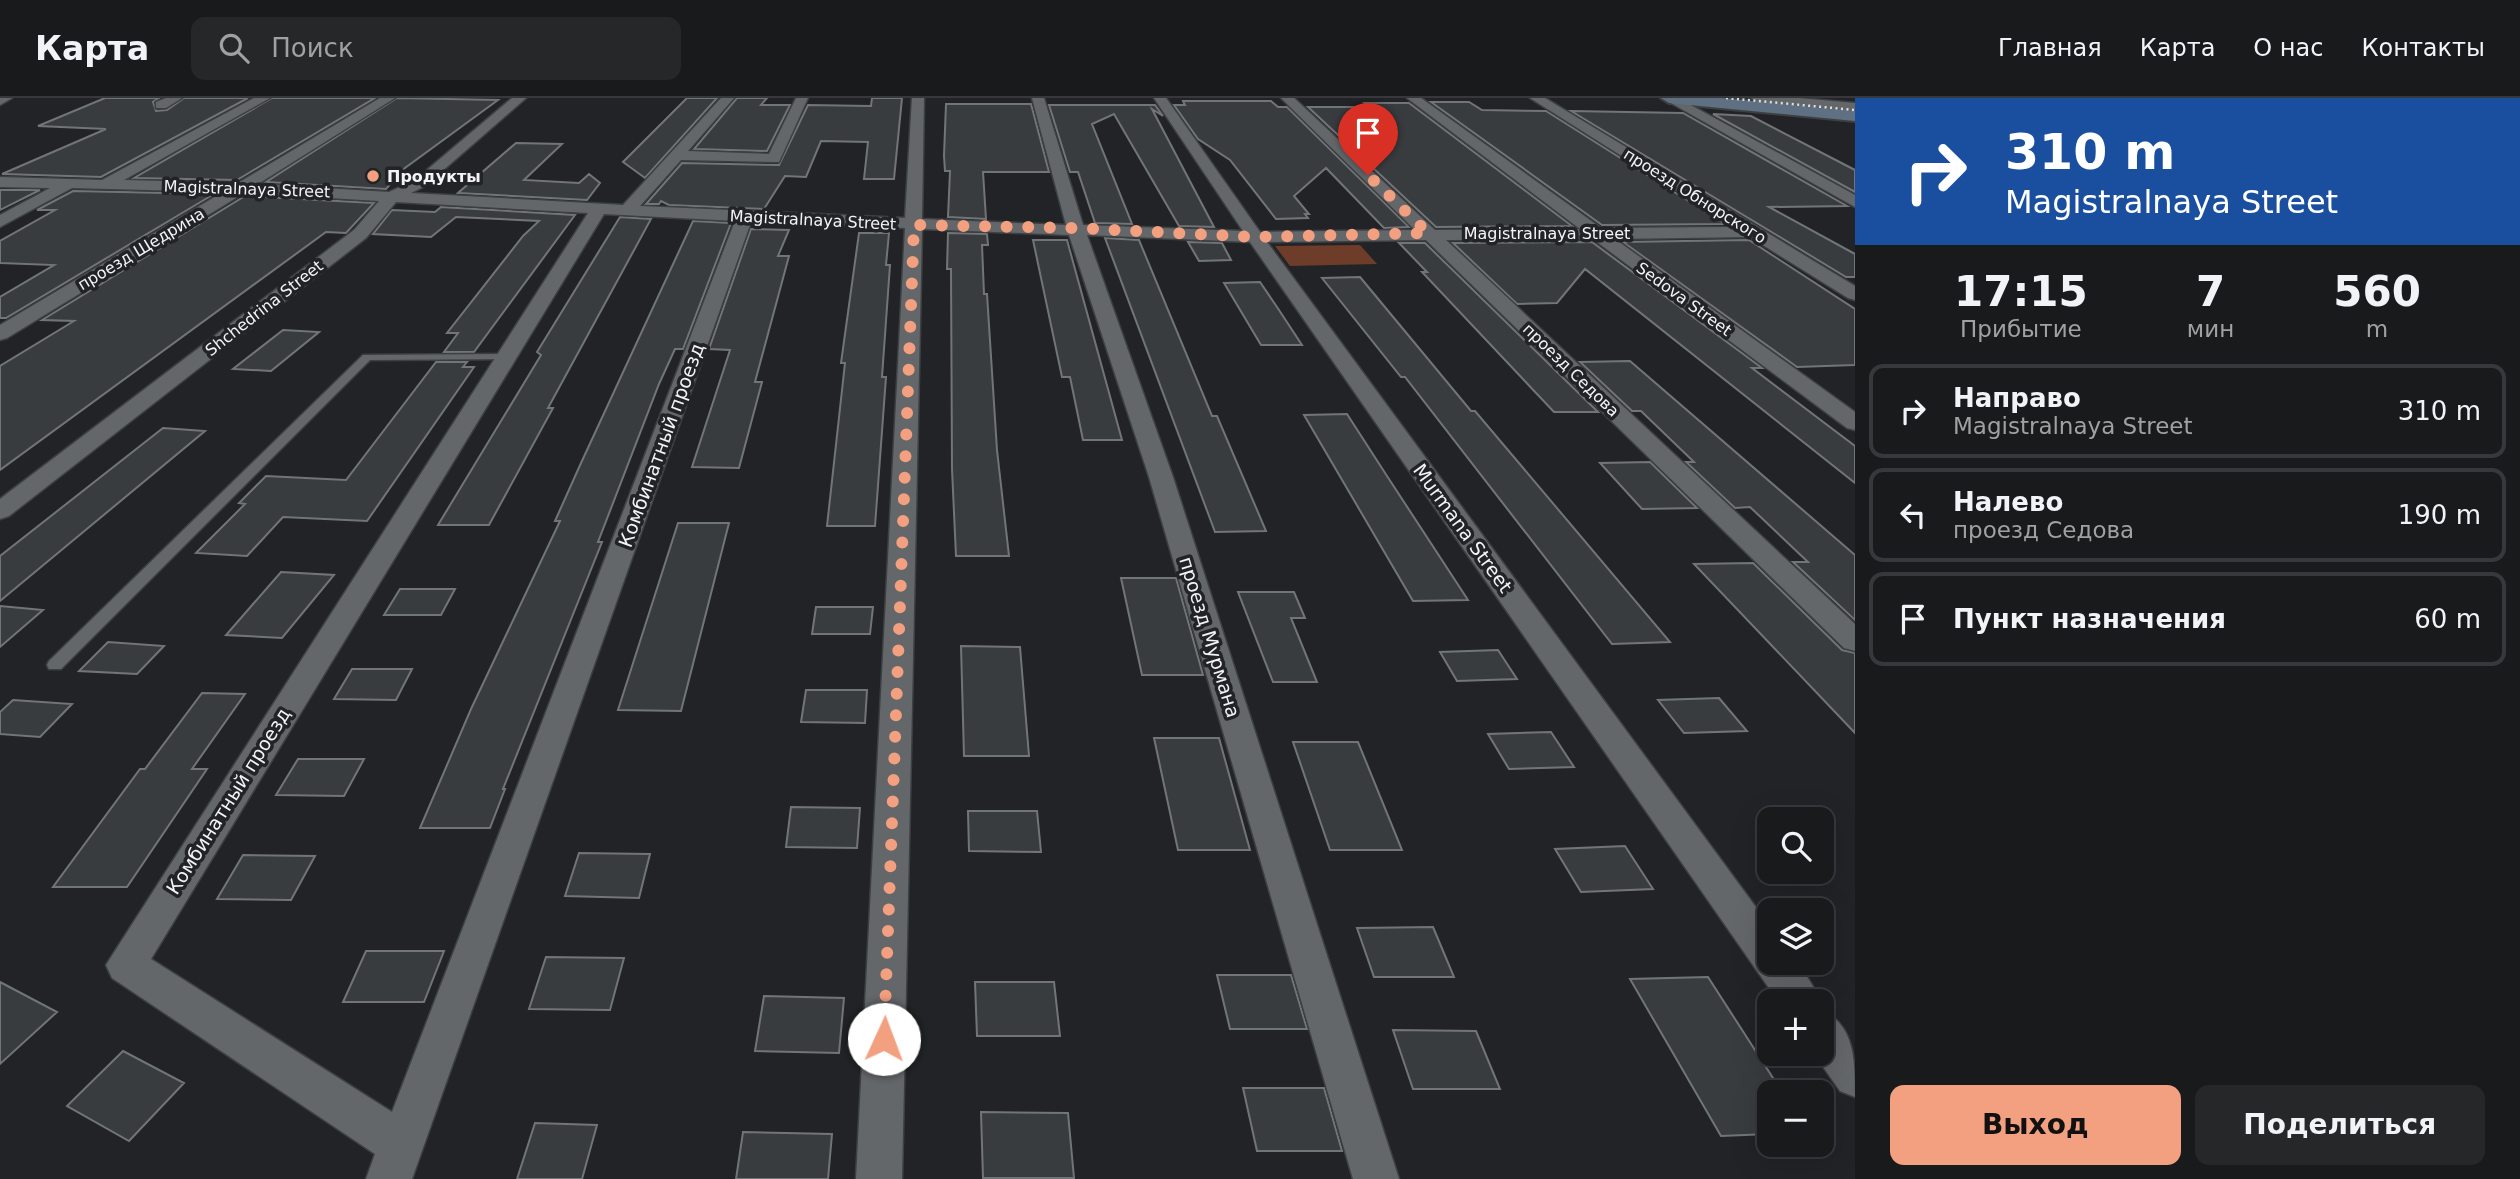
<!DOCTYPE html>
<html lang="ru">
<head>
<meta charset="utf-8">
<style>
	body { margin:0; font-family:"DejaVu Sans",sans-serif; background:#262729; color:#f1f3f6; height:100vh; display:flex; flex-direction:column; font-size:26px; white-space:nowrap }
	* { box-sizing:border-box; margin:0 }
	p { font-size:23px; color:#9fa1a3 }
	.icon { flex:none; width:38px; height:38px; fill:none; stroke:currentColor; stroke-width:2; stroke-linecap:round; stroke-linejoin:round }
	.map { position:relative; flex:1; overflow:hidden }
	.drawer { display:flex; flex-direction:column; background:#191a1c; width:665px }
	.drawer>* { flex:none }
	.banner { background:#1a4fa0; color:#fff; overflow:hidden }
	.buttons { position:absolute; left:1757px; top:709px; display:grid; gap:14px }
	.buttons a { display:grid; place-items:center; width:77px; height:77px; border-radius:14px; background:#191a1c; box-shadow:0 7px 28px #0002,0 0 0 2px #37383b; font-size:35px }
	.pin { position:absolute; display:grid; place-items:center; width:60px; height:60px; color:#fff; margin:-72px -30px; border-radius:50% 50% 50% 0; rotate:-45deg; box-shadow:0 0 7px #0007 }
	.pin .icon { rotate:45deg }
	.me { position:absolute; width:77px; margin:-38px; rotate:2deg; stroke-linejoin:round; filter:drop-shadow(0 0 5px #0008) }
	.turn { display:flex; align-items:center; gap:24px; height:147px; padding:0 35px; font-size:32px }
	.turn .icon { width:91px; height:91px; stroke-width:2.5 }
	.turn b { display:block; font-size:49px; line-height:60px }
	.eta { display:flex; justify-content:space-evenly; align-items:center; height:119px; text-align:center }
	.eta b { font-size:42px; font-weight:700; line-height:49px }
	.action { display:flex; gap:14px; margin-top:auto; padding:14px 35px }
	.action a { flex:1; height:80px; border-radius:14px; background:#f2a07f; color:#111; font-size:28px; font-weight:700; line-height:80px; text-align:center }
	.action a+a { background:#262729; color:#f1f3f6 }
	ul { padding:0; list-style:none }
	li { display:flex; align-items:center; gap:21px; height:94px; margin:0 14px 10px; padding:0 21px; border:4px solid #37383b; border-radius:14px }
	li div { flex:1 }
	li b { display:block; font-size:26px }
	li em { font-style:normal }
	header { display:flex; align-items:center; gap:42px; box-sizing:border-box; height:98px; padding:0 35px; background:#191a1c; border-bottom:2px solid #37383b }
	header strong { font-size:33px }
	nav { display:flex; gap:38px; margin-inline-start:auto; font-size:24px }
	.search { width:490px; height:63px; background:#262729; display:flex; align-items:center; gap:18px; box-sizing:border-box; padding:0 24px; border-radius:14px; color:#9fa1a3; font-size:26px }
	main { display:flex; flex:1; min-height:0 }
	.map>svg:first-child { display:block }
	.green { fill:#6d3d2a }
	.building { fill:#393c3f; stroke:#727578; stroke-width:2 }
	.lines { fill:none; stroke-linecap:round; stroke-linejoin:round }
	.lane-casing { stroke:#3d4042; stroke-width:3 }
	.street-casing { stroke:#3d4042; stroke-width:3 }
	.secondary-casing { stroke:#3d4042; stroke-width:4 }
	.lane { fill:#64676a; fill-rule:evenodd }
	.street { fill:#64676a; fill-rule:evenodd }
	.secondary { fill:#5f7082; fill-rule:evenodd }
	.rail { stroke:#dddfe1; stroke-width:2.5; stroke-dasharray:2 3.5; stroke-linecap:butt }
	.route { stroke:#f2a07f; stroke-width:12; stroke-dasharray:0 21.6 }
	.poi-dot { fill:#f2a07f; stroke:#212326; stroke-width:2.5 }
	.labels { text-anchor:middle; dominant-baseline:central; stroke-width:7; stroke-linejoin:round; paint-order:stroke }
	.far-poi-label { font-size:16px; font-weight:bold; fill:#f2f4f6; stroke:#212326; text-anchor:start }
	.far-street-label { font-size:16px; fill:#f2f4f6; stroke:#212326 }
	.street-label { font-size:19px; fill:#f2f4f6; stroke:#212326 }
</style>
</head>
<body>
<header>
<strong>Карта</strong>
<div class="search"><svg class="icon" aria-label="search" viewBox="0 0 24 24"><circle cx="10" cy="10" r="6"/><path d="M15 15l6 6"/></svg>Поиск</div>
<nav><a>Главная</a><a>Карта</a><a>О нас</a><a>Контакты</a></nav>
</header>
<main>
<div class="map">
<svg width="1855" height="1081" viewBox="0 0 1855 1081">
	<rect width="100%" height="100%" fill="#212326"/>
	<path class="green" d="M1360 147 1377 166 1290 168 1275 148Z"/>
	<path class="building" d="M105 0H159L153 4 156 13 167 12 184 0H248L101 79 2 76 106 31 38 28Z
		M272 0H375L237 82 134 80Z
		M397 0 498 2 405 70 386 91 266 84Z
		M687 0H717L645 80 623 64Z
		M737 0H767L761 7H790L767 53 694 51Z
		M872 0H902L894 81H864L868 44 821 43 806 79 785 78 764 111 669 107 661 103 659 106H646L682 65 779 67 808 7 871 8Z
		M1183 3H1271L1278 9H1287L1409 129 1384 130 1326 70 1294 98 1309 116H1305L1308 120 1276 121 1230 62 1198 41 1174 7H1185Z
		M1431 4H1469L1482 12 1546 13 1725 126 1602 127Z
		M1365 5H1409L1572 128 1436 129 1308 9H1370Z
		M946 6H1031L1049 74H983L986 121 948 119 950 73H945L944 58Z
		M1049 7H1155L1163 18 1152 11 1214 129 1179 128 1114 16 1092 26 1132 126 1095 125 1078 74H1070Z
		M1571 13 1683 15 1847 108 1769 109 1855 156V179H1846Z
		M1713 16 1751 18 1855 72V94Z
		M516 45 562 46 524 82 579 85 589 76 600 85 587 102 458 95Z
		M0 92H40L0 112Z
		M73 93 214 96 6 220H0V199L54 167 0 165V143L55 112H37Z
		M245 98 374 105 346 135 326 134 0 372V268L74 223 42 222Z
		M441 109 575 117 474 254H444L458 235H447L523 138 539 123 456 119 431 139 373 136 392 112 435 114Z
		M620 119 651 121 548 310H553L489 427H438L541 257 537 254Z
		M693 123 731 125 683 251H675L659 286 598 444H602L503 691H505L490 730H420L471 611 560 423H555L581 365Z
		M751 131 789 132 778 158H789L755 284H762L739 370 692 369 730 252 709 251Z
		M859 135H889L886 167H890L882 279H886L875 428H827L845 265H841Z
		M948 135 987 136 988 147H982L984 196H987L997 352 1009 458H956L952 371 951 171H947Z
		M1105 140 1139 142 1212 318H1217L1266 433 1215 434Z
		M1033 142H1067L1122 342H1083L1070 279H1062Z
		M1749 142 1855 211V267L1797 269 1623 144Z
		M1188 144 1222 145 1231 162 1199 163Z
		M1592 144 1762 270H1752L1855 348V385L1585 171 1557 205 1517 206 1453 145Z
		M1399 145H1425L1598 314H1554L1422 174H1427Z
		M1360 179 1471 313H1475L1670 544 1612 546 1405 279H1401L1322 180Z
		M1260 184 1277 209 1302 247H1261L1224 185Z
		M283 232 319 234 271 273 233 271Z
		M1630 263 1855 457V522L1793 464H1808L1750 409 1735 410 1686 364H1694L1641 313H1632L1580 264Z
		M436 264H467L463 269H474L367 423 283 419 247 458 196 455 245 406 239 405 266 378 346 382Z
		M1347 316 1387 378 1468 502 1413 503 1304 317Z
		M163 330 205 333 0 503V458Z
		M1650 364 1697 410 1642 411 1600 365Z
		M678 425H729L681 613 618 612Z
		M1753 465 1842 552 1855 555V635L1694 466Z
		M281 474 334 477 282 540 226 537Z
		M1121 480H1176L1203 577H1142Z
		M400 491H455L441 517H384Z
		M1238 494H1294L1305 520H1291L1317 584H1273Z
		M0 508 43 512 0 549Z
		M816 509H873L870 536H812Z
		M108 544 164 548 137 576 79 573Z
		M961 548 1020 549 1029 658H964Z
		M1498 552 1517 581 1457 583 1440 554Z
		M352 571H412L396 602 334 601Z
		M806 592H867L865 625 801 624Z
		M202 595 245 596 192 671H207L127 789H53L140 671H145Z
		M1719 600 1747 633 1684 635 1658 602Z
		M13 602 72 606 40 639 0 636V614Z
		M1551 634 1574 669 1509 671 1488 636Z
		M1154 640H1219L1250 752H1178Z
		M1293 644H1358L1402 752H1330Z
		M298 661H364L344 698 276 697Z
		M791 709 860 710 857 750 786 749Z
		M968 713H1037L1041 754 969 753Z
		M1625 748 1653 791 1581 794 1555 751Z
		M579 755 650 756 639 800 565 798Z
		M243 757 315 758 291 802 217 801Z
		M1433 829 1454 879H1374L1357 830Z
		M366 853H444L424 904H343Z
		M546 859 624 860 610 912 529 911Z
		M1217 877H1291L1307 931H1230Z
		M1708 879 1782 994H1769V1036L1721 1038 1630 881Z
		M0 884 57 914 0 966Z
		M975 884H1054L1060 938H977Z
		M764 898 844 900 839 955 755 953Z
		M1393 932 1476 933 1500 991H1413Z
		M123 953 184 985 129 1043 67 1008Z
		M1243 990H1324L1342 1053H1257Z
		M981 1014 1068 1015 1074 1080H983Z
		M535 1025 597 1027 582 1081H517Z
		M743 1034 832 1036 828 1081H736Z"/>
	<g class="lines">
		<defs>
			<path id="lane" d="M506 256 510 257V261L370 262 61 571H49L47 567 49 563 363 257Z"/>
			<path id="street" d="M0 0H12L0 7Z
				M166 0H182L166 10H156V4Z
				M254 0H270L124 82 238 85 380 0H395L258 86 389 94 415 82 512 0H526L425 88 411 95 623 107 721 0H734L688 53 769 56 796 0H808L779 64 681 62 640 108 905 120 912 0H924L922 121 1066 127 1032 0H1044L1083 127 1243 133 1154 0H1166L1260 134 1415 132 1281 0H1294L1435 132 1580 131 1407 0H1421L1601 130 1734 129 1530 0H1545L1855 188V202L1848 200 1750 139 1615 141 1855 314V332L1847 330 1593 141 1446 142 1855 526V553L1844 550 1426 142 1267 144 1769 827V864H1798L1822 903H1778L1250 144 1087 137 1173 379 1399 1081H1353L1149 379 1069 137 922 131 902 1081H856L905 130 751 124 412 1081H366L375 1056 112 880 106 867 588 115 396 104 366 140 9 418 0 421V401L354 132 379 103 244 95 7 240 0 242V227L223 94 72 90 0 129V117L50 90 0 89V79L102 82ZM604 116 735 123 392 1014 151 861Z
				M1662 0H1678L1855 97V109Z
				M1751 0H1799L1855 5V13L1757 4Z
				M1822 912C1855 928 1855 962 1855 999L1840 993 1814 956H1822Z"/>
			<path id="secondary" d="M1661 0H1721L1855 13V23L1669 5Z"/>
		</defs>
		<use href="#lane" class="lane-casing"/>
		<use href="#street" class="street-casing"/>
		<use href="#secondary" class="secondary-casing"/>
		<use href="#lane" class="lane"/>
		<use href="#street" class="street"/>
		<use href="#secondary" class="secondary"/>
		<path class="rail" d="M1726 0 1855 12"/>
	</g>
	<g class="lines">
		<path class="route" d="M884 941 914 127 1076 130 1255 139 1428 135 1368 77"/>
	</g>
	<circle class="poi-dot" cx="373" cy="78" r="7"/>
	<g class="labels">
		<g class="far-poi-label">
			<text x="387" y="78">Продукты</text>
		</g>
		<g class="far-street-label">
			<text transform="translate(247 91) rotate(2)">Magistralnaya Street</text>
			<text transform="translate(1695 98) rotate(32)">проезд Обнорского</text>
			<text transform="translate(813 122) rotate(3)">Magistralnaya Street</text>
			<text x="1547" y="135">Magistralnaya Street</text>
			<text transform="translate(141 151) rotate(-31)">проезд Щедрина</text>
			<text transform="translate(1684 201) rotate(36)">Sedova Street</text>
			<text transform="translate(264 210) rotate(-38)">Shchedrina Street</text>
			<text transform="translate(1571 272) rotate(44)">проезд Седова</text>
		</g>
		<g class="street-label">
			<text transform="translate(661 347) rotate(-70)">Комбинатный проезд</text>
			<text transform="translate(1463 430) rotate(54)">Murmana Street</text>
			<text transform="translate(1210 539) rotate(73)">проезд Мурмана</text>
			<text transform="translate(228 703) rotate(-58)">Комбинатный проезд</text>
		</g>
	</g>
</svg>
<div class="buttons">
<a><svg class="icon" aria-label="search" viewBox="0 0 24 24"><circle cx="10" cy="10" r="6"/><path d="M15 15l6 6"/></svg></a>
<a><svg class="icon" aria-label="layers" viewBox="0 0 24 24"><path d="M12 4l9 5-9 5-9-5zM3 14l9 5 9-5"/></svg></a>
<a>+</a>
<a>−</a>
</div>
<div class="pin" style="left:1368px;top:77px;background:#d93025"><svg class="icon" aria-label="arrive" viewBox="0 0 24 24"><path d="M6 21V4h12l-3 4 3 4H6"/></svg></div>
<svg class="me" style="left:884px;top:941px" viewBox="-20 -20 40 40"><circle r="19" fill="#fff"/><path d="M0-13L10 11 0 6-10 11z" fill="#f2a07f"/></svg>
</div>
<section class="drawer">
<div class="banner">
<div class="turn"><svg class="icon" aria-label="right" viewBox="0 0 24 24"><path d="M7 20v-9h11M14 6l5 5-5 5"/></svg><div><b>310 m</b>Magistralnaya Street</div></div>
</div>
<div class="eta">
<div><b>17:15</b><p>Прибытие</p></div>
<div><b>7</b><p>мин</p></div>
<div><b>560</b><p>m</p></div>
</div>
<ul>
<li><svg class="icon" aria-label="right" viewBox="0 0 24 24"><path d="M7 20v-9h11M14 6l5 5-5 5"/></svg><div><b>Направо</b><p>Magistralnaya Street</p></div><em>310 m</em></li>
<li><svg class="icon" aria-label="left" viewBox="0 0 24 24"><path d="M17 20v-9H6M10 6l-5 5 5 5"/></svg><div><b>Налево</b><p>проезд Седова</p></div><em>190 m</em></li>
<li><svg class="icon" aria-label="arrive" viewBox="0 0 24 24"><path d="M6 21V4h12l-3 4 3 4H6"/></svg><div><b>Пункт назначения</b></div><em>60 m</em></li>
</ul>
<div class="action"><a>Выход</a><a>Поделиться</a></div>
</section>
</main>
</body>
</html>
